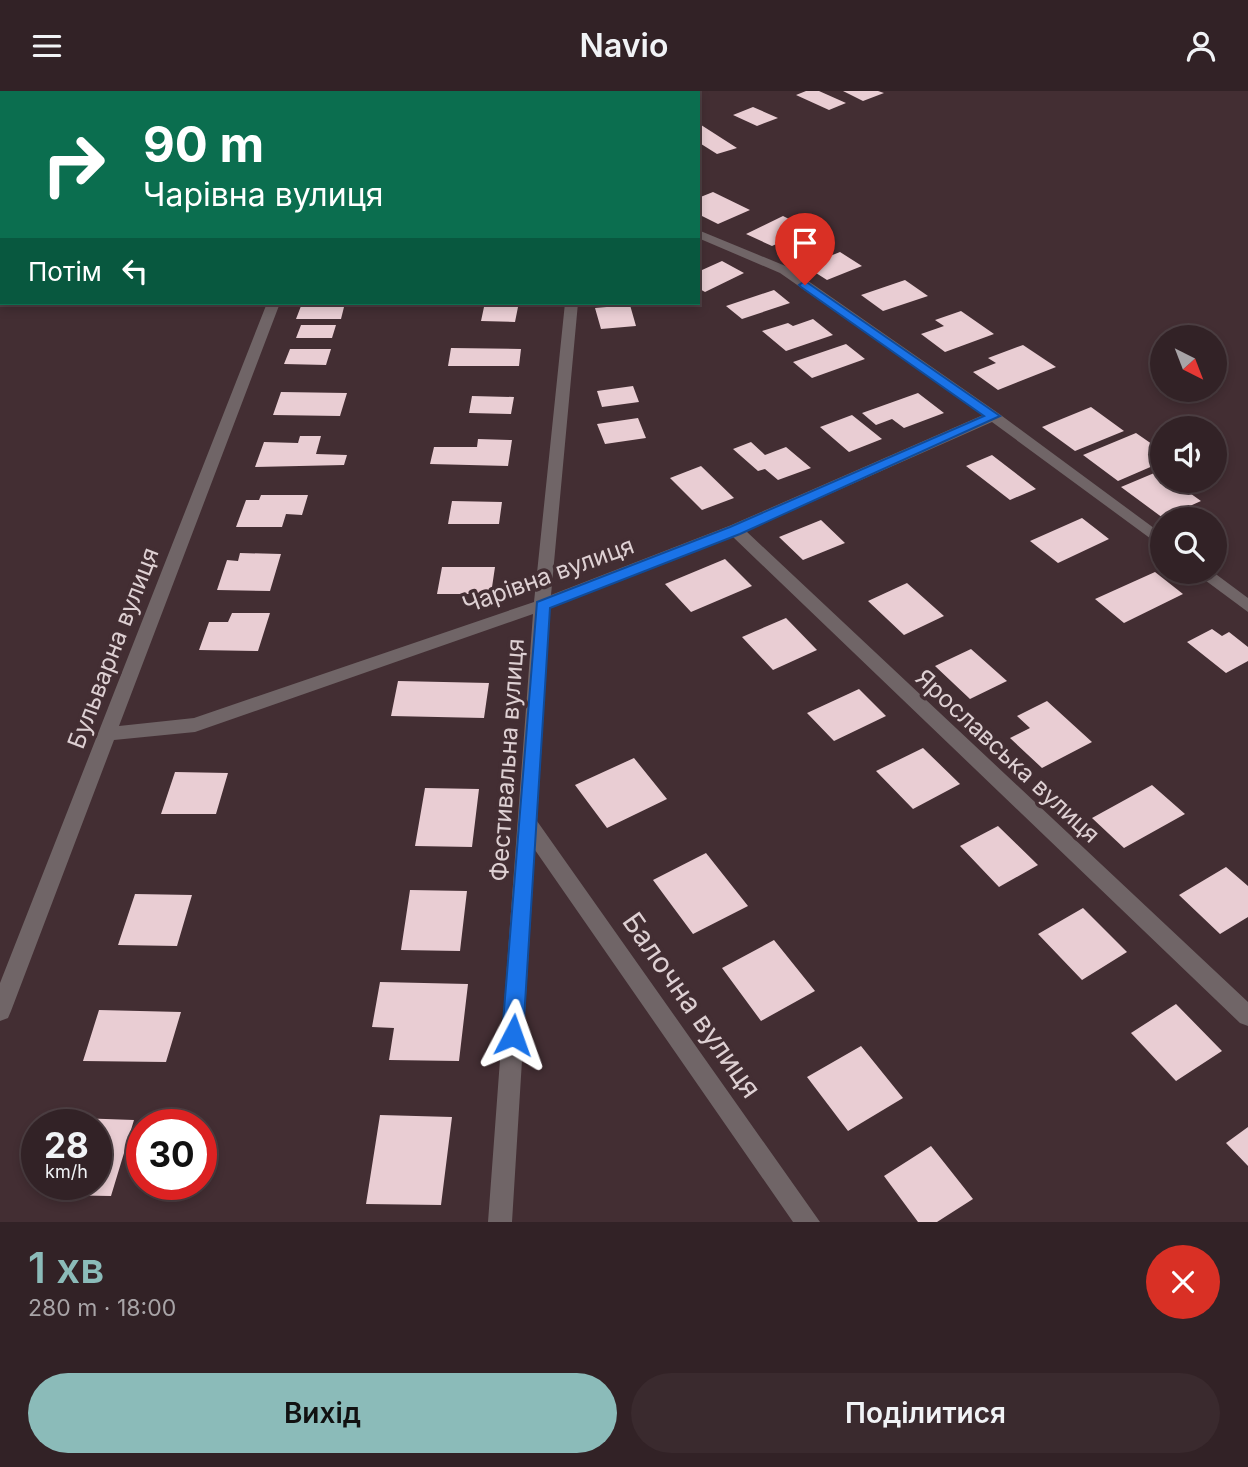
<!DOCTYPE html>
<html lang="uk">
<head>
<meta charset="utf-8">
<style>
	body { margin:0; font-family:Inter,sans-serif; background:#3a2a2e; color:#f1f3f6; height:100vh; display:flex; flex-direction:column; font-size:26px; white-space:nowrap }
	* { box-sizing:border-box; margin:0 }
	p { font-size:23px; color:#a8a4a7 }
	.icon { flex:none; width:38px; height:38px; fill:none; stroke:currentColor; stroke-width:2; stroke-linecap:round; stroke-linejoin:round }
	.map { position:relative; height:1131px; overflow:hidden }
	.sheet { display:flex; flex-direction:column; background:#322226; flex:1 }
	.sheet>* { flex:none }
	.top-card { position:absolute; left:0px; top:0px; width:700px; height:214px; box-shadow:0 4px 10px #0003,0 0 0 2px #4d3f43; background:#0b6e4f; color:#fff; overflow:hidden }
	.needle { width:46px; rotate:138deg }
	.fabs { position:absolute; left:1150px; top:234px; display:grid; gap:14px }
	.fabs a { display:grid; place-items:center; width:77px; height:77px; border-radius:50%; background:#322226; box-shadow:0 4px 10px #0003,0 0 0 2px #4d3f43; font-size:35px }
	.speed { position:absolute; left:21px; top:1018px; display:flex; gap:14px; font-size:35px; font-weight:700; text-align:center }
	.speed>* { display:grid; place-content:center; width:91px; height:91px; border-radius:50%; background:#322226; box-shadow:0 4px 10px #0003,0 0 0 2px #4d3f43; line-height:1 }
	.speed small { font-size:18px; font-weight:400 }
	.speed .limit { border:10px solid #d22; background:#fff; color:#111 }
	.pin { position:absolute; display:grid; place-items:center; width:60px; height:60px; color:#fff; margin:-72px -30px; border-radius:50% 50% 50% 0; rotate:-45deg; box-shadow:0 0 7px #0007 }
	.pin .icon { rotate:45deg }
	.me { position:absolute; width:77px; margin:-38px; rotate:4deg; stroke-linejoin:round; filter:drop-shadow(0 0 5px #0008) }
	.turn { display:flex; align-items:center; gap:24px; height:147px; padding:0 28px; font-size:32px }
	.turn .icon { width:91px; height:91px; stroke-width:2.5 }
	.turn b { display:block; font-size:49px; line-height:60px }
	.then { display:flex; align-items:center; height:66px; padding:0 28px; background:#0003; gap:14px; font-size:26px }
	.round { display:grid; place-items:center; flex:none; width:74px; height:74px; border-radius:37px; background:#3a2a2e }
	.overview { display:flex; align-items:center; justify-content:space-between; height:119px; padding:0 28px }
	h1 { font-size:42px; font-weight:600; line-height:52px; color:#8bbbb9 }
	.action { display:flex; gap:14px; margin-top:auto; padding:14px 28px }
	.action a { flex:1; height:80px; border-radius:42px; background:#8bbbb9; color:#111; font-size:28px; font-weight:600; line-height:80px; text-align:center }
	.action a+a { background:#3a2a2e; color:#f1f3f6 }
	header { display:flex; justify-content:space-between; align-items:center; height:91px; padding:0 28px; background:#322226; font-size:32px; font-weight:600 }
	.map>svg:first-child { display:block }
	.building { fill:#e9cdd3 }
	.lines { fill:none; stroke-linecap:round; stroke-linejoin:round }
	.street { fill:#706567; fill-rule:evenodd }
	.route { fill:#1a73e8; stroke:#114b97; stroke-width:2 }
	.labels { text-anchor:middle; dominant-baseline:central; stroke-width:7; stroke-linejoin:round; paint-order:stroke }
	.street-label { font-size:24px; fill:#ded0d3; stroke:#432e33 }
	.near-street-label { font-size:28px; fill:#ded0d3; stroke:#432e33 }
</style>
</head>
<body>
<header><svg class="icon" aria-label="menu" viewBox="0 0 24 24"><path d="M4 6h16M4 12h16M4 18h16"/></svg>Navio<svg class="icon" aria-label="person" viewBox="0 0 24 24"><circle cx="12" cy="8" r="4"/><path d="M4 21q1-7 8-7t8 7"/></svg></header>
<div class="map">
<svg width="1248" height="1131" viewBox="0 0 1248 1131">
	<rect width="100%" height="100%" fill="#432e33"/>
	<path class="building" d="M806 0H819L846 12 829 19 796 4Z
		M843 0H878L884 2 863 10Z
		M753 16 778 27 757 35 733 24Z
		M698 32 737 57 717 63 698 51Z
		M713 101 750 119 718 133 698 123V107Z
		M783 125 809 138 772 155 746 143Z
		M840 161 862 175 827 189 805 175Z
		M722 170 744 182 705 201 698 197V177L702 179Z
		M905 189 928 205 883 220 861 204Z
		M774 199 790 212 742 228 726 215Z
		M313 212H345L341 228H296L301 215H312Z
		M630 214 636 235 601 238 595 217Z
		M484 216H518L515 231 481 230Z
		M961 220 994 243 945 261 921 243 944 235 935 229Z
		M813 228 833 244 786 260 762 240 788 232 793 235Z
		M301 234H336L332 247H296Z
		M846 253 865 268 812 287 793 271Z
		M1023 254 1056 276 998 299 973 281 996 272 988 267Z
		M451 257 521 258 519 275H448Z
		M290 258H331L326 274 284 273Z
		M633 295 639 311 602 316 597 300Z
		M281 301 347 302 340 325 273 324Z
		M918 302 944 322 904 337 892 328 876 334 862 322Z
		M472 305 514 306 511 323 469 322Z
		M1091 316 1124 340 1075 360 1042 336Z
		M852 324 882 348 849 361 820 336Z
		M638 327 646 347 605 353 597 333Z
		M1136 342 1162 360V371L1118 390 1083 364Z
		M300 345H321L316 363 347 364 344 374 255 376 264 351 298 352Z
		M478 348 512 349 508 375 430 373 434 356H477Z
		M751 351 765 364 786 356 811 377 778 389 765 378 758 380 733 358Z
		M992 364 1036 398 1010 409 966 375Z
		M701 375 734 407 702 419 670 387Z
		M1159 380 1162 390H1173L1201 410 1163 427 1121 396Z
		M261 404H308L302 424 286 423 282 436H236L246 409H259Z
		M452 410 502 411 499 433H448Z
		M1082 427 1109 448 1058 472 1030 450Z
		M821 429 845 452 803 469 779 446Z
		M240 462 281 463 270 500 217 499 227 469 238 470Z
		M725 468 752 495 691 521 665 493Z
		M442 476H495L491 503H437Z
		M1155 481 1183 503 1124 532 1095 508Z
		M907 492 944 525 904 544 868 510Z
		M232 522H270L258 560 199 559 209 531H228Z
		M786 527 817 559 773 579 742 546Z
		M1212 538 1222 545 1229 541 1248 556V570L1226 582 1187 551Z
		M971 558 1007 590 970 608 935 575Z
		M398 590 489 592 484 627 391 625Z
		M859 598 886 625 834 650 807 622Z
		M1047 610 1092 651 1042 677 1010 647 1030 637 1017 625Z
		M923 657 960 693 913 718 876 680Z
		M634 667 667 708 607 737 575 694Z
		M175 681 228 682 216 723H161Z
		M1152 694 1185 723 1124 757 1092 727Z
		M425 697 479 698 472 756 415 755Z
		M998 735 1038 774 999 796 960 755Z
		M706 762 748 815 693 843 653 789Z
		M1226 776 1248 795V826L1220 843 1179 804Z
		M410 799 467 800 460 860 401 859Z
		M135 803 192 804 177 855 118 854Z
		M1083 817 1127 861 1082 889 1038 843Z
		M774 849 815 900 761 930 722 877Z
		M380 891 468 893 459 970 389 969 394 937 372 936Z
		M1176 913 1222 960 1176 990 1131 942Z
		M99 919 181 921 166 971 83 970Z
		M861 955 903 1007 848 1040 807 986Z
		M380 1024 452 1026 441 1114 366 1113Z
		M77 1027 134 1029 111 1105 52 1104 55 1094H96V1034H75Z
		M1248 1036V1075L1226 1052Z
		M931 1055 973 1108 937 1131H918L884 1085Z"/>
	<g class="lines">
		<path class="street" d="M302 0H313L314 2H303Z
			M660 0H677L659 2Z
			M698 139 788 176 998 322 1162 443V456L992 331 746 440 1248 911V935L1240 932 733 446 550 517 537 730 820 1131H793L535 759 512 1131H488L533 523 195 641 114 649 11 920 8 927 0 930V892L267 212H280L119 635 194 627 534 511 565 212H578L551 504 729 435 983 324 780 182 698 147Z
			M2 188V196L0 197V189Z
			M1194 481H1213L1248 507V521Z"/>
	</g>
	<path class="route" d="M805 190 1000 325 740 443 550 517 523 944 520 951 513 953 505 951 502 944 537 511 730 436 984 325 801 196 799 194Z"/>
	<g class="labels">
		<g class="street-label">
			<text transform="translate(548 484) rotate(-20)">Чарівна вулиця</text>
			<text transform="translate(113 557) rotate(-69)">Бульварна вулиця</text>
			<text transform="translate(1008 665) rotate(43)">Ярославська вулиця</text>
			<text transform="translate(507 669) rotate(-86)">Фестивальна вулиця</text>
		</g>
		<g class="near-street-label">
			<text transform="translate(692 914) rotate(55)">Балочна вулиця</text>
		</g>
	</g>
</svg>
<div class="fabs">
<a><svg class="needle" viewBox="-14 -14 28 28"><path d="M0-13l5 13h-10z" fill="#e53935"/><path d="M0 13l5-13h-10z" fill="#a8a4a7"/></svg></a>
<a><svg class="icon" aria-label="sound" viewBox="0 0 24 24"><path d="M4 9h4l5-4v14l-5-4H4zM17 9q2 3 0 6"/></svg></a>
<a><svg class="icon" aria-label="search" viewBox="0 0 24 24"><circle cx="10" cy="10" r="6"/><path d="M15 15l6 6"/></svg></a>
</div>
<div class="speed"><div>28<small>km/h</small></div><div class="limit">30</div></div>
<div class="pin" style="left:805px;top:194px;background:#d93025"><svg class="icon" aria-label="arrive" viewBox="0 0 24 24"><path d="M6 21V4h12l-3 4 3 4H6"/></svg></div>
<svg class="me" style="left:513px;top:944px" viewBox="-20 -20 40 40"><path d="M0-17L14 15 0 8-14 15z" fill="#1a73e8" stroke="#fff" stroke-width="4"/></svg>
<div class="top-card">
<div class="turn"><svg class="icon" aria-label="right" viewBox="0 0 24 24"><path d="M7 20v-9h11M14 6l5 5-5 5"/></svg><div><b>90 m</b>Чарівна вулиця</div></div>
<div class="then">Потім<svg class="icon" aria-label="left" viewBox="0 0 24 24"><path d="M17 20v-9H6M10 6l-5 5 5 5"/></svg></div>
</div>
</div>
<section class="sheet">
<div class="overview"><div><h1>1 хв</h1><p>280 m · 18:00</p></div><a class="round" style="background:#d93025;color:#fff"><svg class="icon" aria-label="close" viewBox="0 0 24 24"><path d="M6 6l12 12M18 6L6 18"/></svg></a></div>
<div class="action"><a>Вихід</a><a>Поділитися</a></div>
</section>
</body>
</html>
